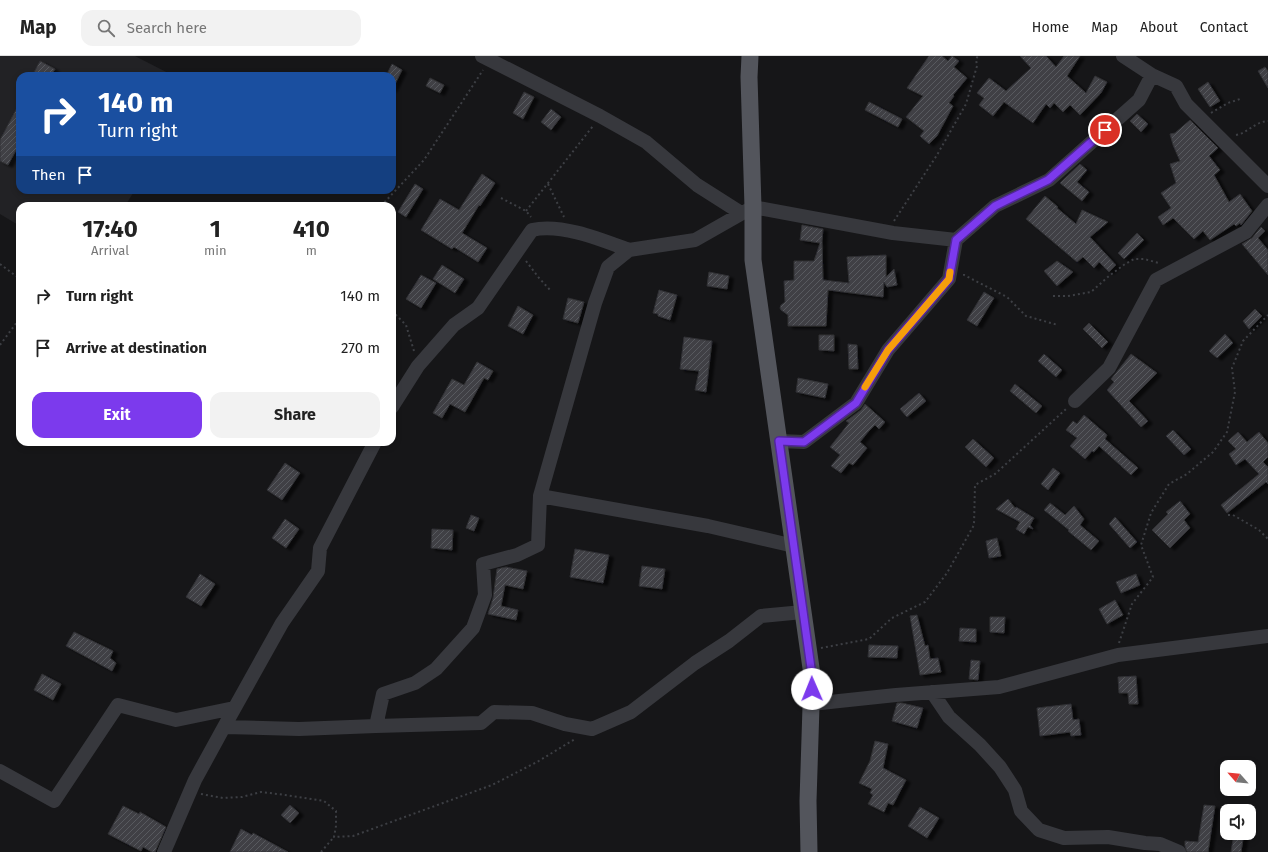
<!DOCTYPE html>
<html lang="en">
<head>
<meta charset="utf-8">
<style>
	body { margin:0; font-family:"Fira Sans",sans-serif; background:#f2f2f2; color:#222; height:100vh; display:flex; flex-direction:column; font-size:15px; white-space:nowrap }
	* { box-sizing:border-box; margin:0 }
	p { font-size:13px; color:#767676 }
	.icon { flex:none; width:22px; height:22px; fill:none; stroke:currentColor; stroke-width:2; stroke-linecap:round; stroke-linejoin:round }
	.map { position:relative; flex:1; overflow:hidden }
	.details { position:absolute; left:16px; top:146px; width:380px; height:244px; display:flex; flex-direction:column; background:#fff; border-radius:12px; box-shadow:0 2px 6px #0003 }
	.details>* { flex:none }
	.top-card { position:absolute; left:16px; top:16px; width:380px; height:122px; border-radius:12px; box-shadow:0 2px 6px #0003; background:#1a4fa0; color:#fff; overflow:hidden }
	.needle { width:26px; rotate:297deg }
	.controls { position:absolute; left:1220px; top:704px; display:grid; gap:8px }
	.controls a { display:grid; place-items:center; width:36px; height:36px; border-radius:8px; background:#fff; box-shadow:0 2px 6px #0003; font-size:20px }
	.pin { position:absolute; display:grid; place-items:center; width:34px; height:34px; color:#fff; margin:-17px; border:2px solid #fff; border-radius:50%; box-shadow:0 1px 4px #0007 }
	.me { position:absolute; width:44px; margin:-22px; rotate:359deg; stroke-linejoin:round; filter:drop-shadow(0 0 3px #0008) }
	.turn { display:flex; align-items:center; gap:14px; height:84px; padding:0 16px; font-size:18px }
	.turn .icon { width:52px; height:52px; stroke-width:2.5 }
	.turn b { display:block; font-size:28px; line-height:34px }
	.then { display:flex; align-items:center; height:38px; padding:0 16px; background:#0003; gap:8px; font-size:15px }
	.eta { display:flex; justify-content:space-evenly; align-items:center; height:68px; text-align:center }
	.eta b { font-size:24px; font-weight:700; line-height:28px }
	.primary-button { display:flex; gap:8px; margin-top:auto; padding:8px 16px }
	.primary-button a { flex:1; height:46px; border-radius:12px; background:#7c3aed; color:#fff; font-size:16px; font-weight:700; line-height:46px; text-align:center }
	.primary-button a+a { background:#f2f2f2; color:#222 }
	ul { padding:0; list-style:none }
	li { display:flex; align-items:center; gap:12px; height:52px; padding:0 16px }
	li div { flex:1 }
	li b { display:block; font-size:15px }
	li em { font-style:normal }
	header { display:flex; align-items:center; gap:24px; box-sizing:border-box; height:56px; padding:0 20px; background:#fff; border-bottom:1px solid #e0e0e0 }
	header strong { font-size:19px }
	nav { display:flex; gap:22px; margin-inline-start:auto; font-size:14px }
	.search { width:280px; height:36px; background:#f2f2f2; display:flex; align-items:center; gap:10px; box-sizing:border-box; padding:0 14px; border-radius:12px; color:#767676; font-size:15px }
	.map>svg:first-child { display:block }
	.built { fill:#222225 }
	.building { fill:url(#building-hatch); stroke:#303034; filter:url(#shadow) }
	.lines { fill:none; stroke-linecap:round; stroke-linejoin:round }
	.path { stroke:#3d3f44; stroke-width:2; stroke-dasharray:2 3; stroke-linecap:butt }
	.minor { stroke:#37383d; stroke-width:14 }
	.major { stroke:#53555c; stroke-width:17 }
	.route-casing { stroke:#51269a; stroke-width:10 }
	.route { stroke:#7c3aed; stroke-width:7 }
	.slow { stroke:#f59e0b; stroke-width:7 }
</style>
</head>
<body>
<header>
<strong>Map</strong>
<div class="search"><svg class="icon" aria-label="search" viewBox="0 0 24 24"><circle cx="10" cy="10" r="6"/><path d="M15 15l6 6"/></svg>Search here</div>
<nav><a>Home</a><a>Map</a><a>About</a><a>Contact</a></nav>
</header>
<div class="map">
<svg width="1268" height="796" viewBox="0 0 1268 796">
	<defs>
		<pattern id="building-hatch" width="6" height="6" patternUnits="userSpaceOnUse"><rect width="6" height="6" fill="#404145"/><path d="M-1 1l2-2M0 6l6-6M5 7l2-2" fill="none" stroke="#595a5e"/></pattern>
		<filter id="shadow"><feDropShadow dx="4.5" dy="2.5" stdDeviation="1" flood-color="#0009"/></filter>
	</defs>
	<rect width="100%" height="100%" fill="#161618"/>
	<path class="built" d="M0 0H135L174 20H20V134H135L125 150H20V170L0 158Z"/>
	<path class="building" d="M929 0H942L948 5 952 0 959 5 954 11 967 22 953 39 954 40 949 47 953 50 937 80 929 88 920 80 924 75 906 61 923 40 907 32Z
		M1020 0H1046L1056 11 1064 0H1080L1067 20 1086 37 1095 20 1107 26 1101 37 1080 59 1070 49 1063 56 1054 47 1050 52 1046 48 1033 67 1004 46 993 60 979 49 984 42 977 37 989 22 1006 35 1031 12Z
		M40 5 55 13 51 20H32Z
		M392 8 402 14 392 34V20H386Z
		M1265 11 1268 15V32L1258 15Z
		M430 22 444 29 440 37 426 30Z
		M1208 26 1220 45 1210 51 1198 33Z
		M524 36 534 41 523 63 513 57Z
		M20 46V87L8 109 0 105V84Z
		M869 46 902 63 898 71 865 54Z
		M551 53 561 61 551 74 541 66Z
		M1137 58 1148 68 1141 76 1130 65Z
		M1190 64 1218 92 1209 100 1220 114 1214 119 1229 146 1240 138 1252 155 1241 169 1240 167 1236 170 1234 168 1210 184 1203 175 1194 183 1173 162 1163 169 1158 161 1171 152 1161 137 1176 127 1170 108 1180 105 1173 89 1170 78 1175 77Z
		M1080 108 1087 114 1077 126 1089 136 1082 145 1060 127Z
		M482 118 495 127 480 150 479 149 462 177 487 192 478 206 454 191 452 193 421 174 440 143 459 154Z
		M415 128 423 133 406 161 398 156Z
		M1045 140 1058 151 1057 152 1076 168 1082 154 1108 166 1090 181 1116 209 1109 216 1099 206 1094 212 1083 201 1077 206 1026 163Z
		M802 169 823 173 822 185 823 224 849 227 847 201 886 199V221L894 213 897 229 887 231 884 226 883 241 828 234 826 270H788V259L781 254 780 252 781 249 785 246 784 225 794 224V205H814L820 187 800 184Z
		M1261 171 1265 175 1258 182 1268 194V219L1242 188 1252 182Z
		M1137 177 1144 184 1124 203 1118 197Z
		M1057 205 1073 216 1057 230 1044 215Z
		M442 209 464 223 455 237 433 223Z
		M709 216 729 220 727 233 707 230Z
		M421 219 436 227 421 252 406 243Z
		M659 234 677 239 670 264 658 260V258L653 257Z
		M984 236 994 242 977 270 967 264Z
		M568 242 584 246 578 267 563 263Z
		M518 250 533 259 523 278 508 270Z
		M1255 253 1262 260 1249 273 1243 265Z
		M1089 267 1108 286 1102 292 1083 273Z
		M1225 278 1233 287 1217 302 1209 295Z
		M819 279H834V295L819 294Z
		M684 281 712 285 706 336 695 334 699 315 680 313Z
		M848 288 857 289 858 313H849Z
		M1044 298 1062 314 1056 321 1038 305Z
		M1131 298 1157 317 1129 345 1148 365 1141 371 1107 334 1114 326 1111 323Z
		M477 306 493 315 488 324 484 322 465 356 450 348 442 362 433 357 452 323 464 329Z
		M798 322 828 328 825 342 796 336Z
		M1015 328 1042 350 1036 357 1010 335Z
		M919 337 926 345 907 361 900 353Z
		M865 348 885 366 879 373 875 369 868 376 860 386 867 392 853 409 849 407 841 417 831 410 840 399 830 391 849 367 846 365 861 354Z
		M1084 359 1107 379 1105 383 1138 412 1131 419 1099 390 1094 396 1092 395 1085 403 1070 390 1077 382 1066 374 1073 365 1077 368Z
		M1173 374 1191 393 1184 399 1166 380Z
		M1238 376 1247 386 1259 376 1268 387V401L1263 406 1268 411V428L1266 426 1227 457 1221 449 1259 418 1245 403 1236 409 1229 398 1236 393 1228 385Z
		M973 383 994 402 986 411 965 391Z
		M285 407 300 417 282 444 267 434Z
		M1053 412 1060 417 1048 434 1041 428Z
		M1008 443 1015 452 1016 451 1034 462 1030 469 1033 473 1028 471 1024 478 1016 473 1020 466 996 453Z
		M1180 445 1190 458 1184 464 1190 472 1170 492 1152 474 1168 458 1166 456Z
		M1050 447 1065 459 1074 450 1084 463 1080 469 1099 485 1091 494 1068 475 1069 474 1044 454Z
		M471 459 479 462 474 475 466 472Z
		M1115 461 1137 486 1130 492 1109 468Z
		M285 463 299 473 286 492 272 482Z
		M432 473 453 474 452 494 431 492Z
		M997 482 1001 500 989 502 986 485Z
		M575 493 609 499 603 527 570 521Z
		M642 510 665 513 662 533 639 530Z
		M506 511 527 515 523 533 505 529 501 550 518 554 516 564 488 558 493 542 497 513Z
		M200 518 215 528 201 550 186 541Z
		M1136 518 1140 529 1121 537 1116 526Z
		M1115 544 1123 559 1107 568 1099 553Z
		M917 559 925 590 928 589 930 603 938 602 941 616 920 619 910 560Z
		M990 561H1005L1004 577 990 576Z
		M960 572 976 573V586L959 585Z
		M74 576 113 595 110 602 116 607 112 615 66 590Z
		M869 589 898 590 897 602 868 601Z
		M971 604 980 605 978 624 969 623Z
		M42 618 61 628 53 644 34 634Z
		M1136 620 1138 648H1129L1128 637H1119L1118 621Z
		M897 647H902L923 652 917 672 892 665Z
		M1071 648 1073 664 1079 663 1081 679 1071 680 1070 676 1040 680 1037 652Z
		M875 685 888 688 883 712 906 724 893 749 888 747 884 756 868 748 873 739 870 737 872 733 859 727 870 705Z
		M290 749 299 757 290 767 281 759Z
		M1204 749 1215 750 1208 796H1187L1185 790V785L1198 786Z
		M123 750 139 758 140 756 166 771 155 796H152L143 791 141 795 108 778Z
		M920 751 939 762 927 782 908 770Z
		M241 773 252 779 253 777 288 796H230Z
		M1234 777H1244L1241 796H1231Z"/>
	<g class="lines">
		<path class="path" d="M1211 57 1228 47 1240 43
			M1236 79C1248 77 1254 66 1268 65
			M548 128 564 161
			M501 142 526 155 531 161
			M381 150 424 104 483 14
			M526 155 593 70
			M894 165 937 99 966 48 977 10 976 3 978 0
			M526 205 539 222 551 235
			M0 208 20 223
			M964 218V219L1007 241 1026 260 1058 269
			M1053 240H1068L1091 236 1109 220 1125 208 1134 203H1144L1159 207
			M392 255 406 269 414 295
			M0 289 20 262
			M1228 459H1233L1259 474 1268 483
			M1119 587 1132 548 1153 521 1141 489 1151 457 1169 428 1187 418 1213 396 1227 376 1235 336 1232 312 1243 285 1268 259
			M821 592 869 583 892 562 925 546 947 517 974 469 975 429 995 418 1066 353
			M201 738 223 742 242 741 261 736 285 739 324 745 336 755V770L334 781 353 780 492 729 537 706 575 683
			M321 796 334 781"/>
		<path class="minor" d="M482 0 600 60 646 86 697 129 741 157
			M1123 0 1152 19 1176 30 1186 48 1268 130
			M1075 345 1109 312 1156 224 1246 176 1268 149
			M392 351 418 310 454 269 478 252 532 174C561 167 602 184 629 194
			M779 385 804 386 856 347 888 294 949 223 956 184
			M540 440 708 470 794 490
			M932 636 949 661 980 689 1000 711 1015 734 1021 755 1039 774 1064 782 1108 781 1145 787 1160 788 1179 796
			M811 648 896 639 999 631 1118 599 1268 580
			M376 670 481 667 494 656 532 657 565 668 592 673 631 656 695 607 729 585 761 560 803 556
			M224 671 299 673 376 670 383 638 415 627 436 613 473 572 485 539 483 508 517 499 538 489 540 440 595 247 608 211 629 194 695 184 753 151 893 177 956 184 995 150 1049 124 1139 44 1152 19
			M0 715 54 745 118 649 176 664 234 652
			M164 796 195 724 224 671 282 567 318 515 320 492 375 386"/>
		<path class="major" d="M750 0 749 21 753 151V204L812 619 808 745 809 796"/>
	</g>
	<g class="lines">
		<defs>
			<path id="route" d="M812 633V619L779 385 804 386 856 347 888 294 949 223 956 184 995 150 1048 124 1105 74"/>
		</defs>
		<use href="#route" class="route-casing"/>
		<use href="#route" class="route"/>
		<path class="slow" d="M865 331 888 294 949 223 950 216"/>
	</g>
</svg>
<div class="controls">
<a><svg class="needle" viewBox="-14 -14 28 28"><path d="M0-13l5 13h-10z" fill="#e53935"/><path d="M0 13l5-13h-10z" fill="#767676"/></svg></a>
<a><svg class="icon" aria-label="sound" viewBox="0 0 24 24"><path d="M4 9h4l5-4v14l-5-4H4zM17 9q2 3 0 6"/></svg></a>
</div>
<div class="pin" style="left:1105px;top:74px;background:#d93025"><svg class="icon" aria-label="arrive" viewBox="0 0 24 24"><path d="M6 21V4h12l-3 4 3 4H6"/></svg></div>
<svg class="me" style="left:812px;top:633px" viewBox="-20 -20 40 40"><circle r="19" fill="#fff"/><path d="M0-13L10 11 0 6-10 11z" fill="#7c3aed"/></svg>
<div class="top-card">
<div class="turn"><svg class="icon" aria-label="right" viewBox="0 0 24 24"><path d="M7 20v-9h11M14 6l5 5-5 5"/></svg><div><b>140 m</b>Turn right</div></div>
<div class="then">Then<svg class="icon" aria-label="arrive" viewBox="0 0 24 24"><path d="M6 21V4h12l-3 4 3 4H6"/></svg></div>
</div>
<section class="details">
<div class="eta">
<div><b>17:40</b><p>Arrival</p></div>
<div><b>1</b><p>min</p></div>
<div><b>410</b><p>m</p></div>
</div>
<ul>
<li><svg class="icon" aria-label="right" viewBox="0 0 24 24"><path d="M7 20v-9h11M14 6l5 5-5 5"/></svg><div><b>Turn right</b></div><em>140 m</em></li>
<li><svg class="icon" aria-label="arrive" viewBox="0 0 24 24"><path d="M6 21V4h12l-3 4 3 4H6"/></svg><div><b>Arrive at destination</b></div><em>270 m</em></li>
</ul>
<div class="primary-button"><a>Exit</a><a>Share</a></div>
</section>
</div>
</body>
</html>
